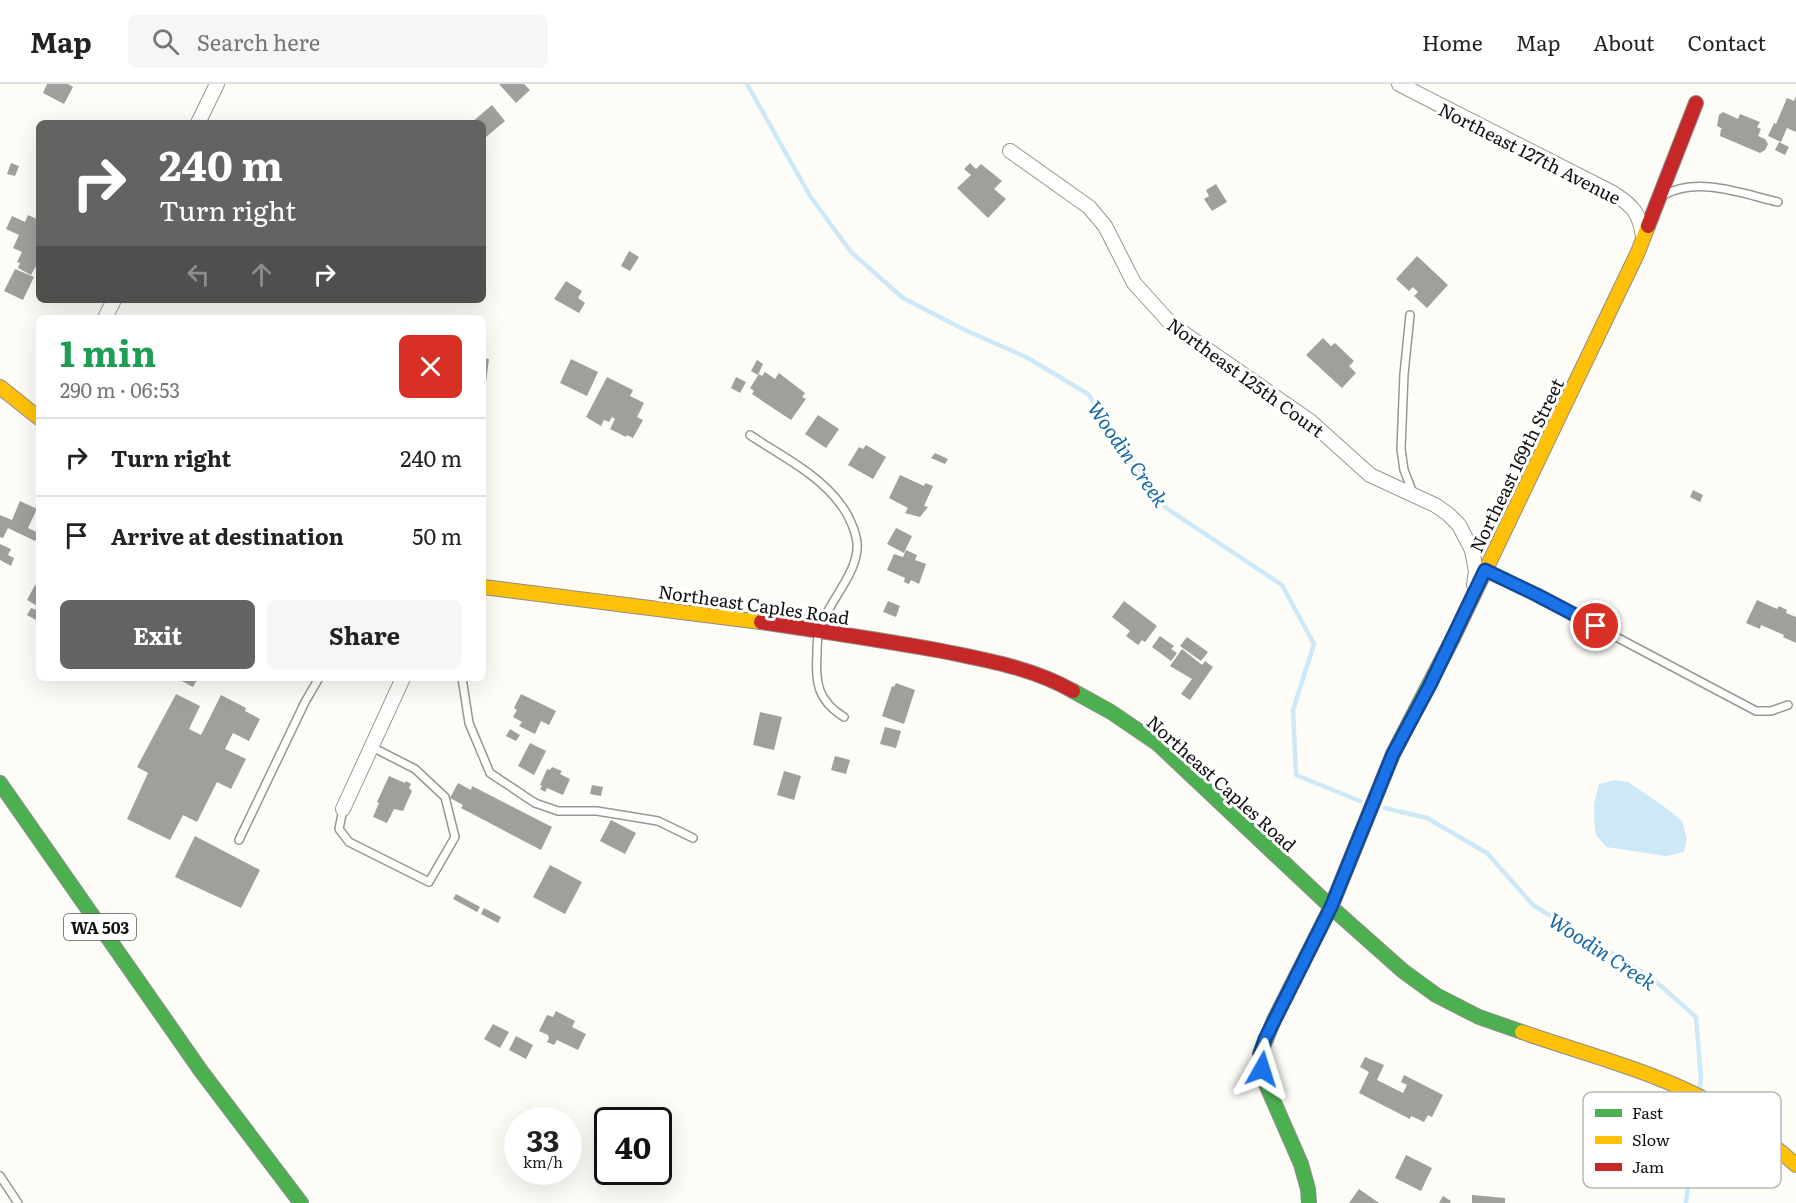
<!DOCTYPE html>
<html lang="en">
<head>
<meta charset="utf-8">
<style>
	body { margin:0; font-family:Literata,serif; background:#f6f6f6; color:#222; height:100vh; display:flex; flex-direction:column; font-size:22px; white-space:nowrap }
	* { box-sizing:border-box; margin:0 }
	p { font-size:20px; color:#767676 }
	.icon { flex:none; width:33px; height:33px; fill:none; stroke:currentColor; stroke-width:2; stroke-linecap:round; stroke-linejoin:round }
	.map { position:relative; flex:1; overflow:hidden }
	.details { position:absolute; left:36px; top:231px; width:450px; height:366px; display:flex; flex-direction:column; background:#fff; border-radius:9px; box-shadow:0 6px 24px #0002 }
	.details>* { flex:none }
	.guide { position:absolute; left:36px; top:36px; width:450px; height:183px; border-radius:9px; box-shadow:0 6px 24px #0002; background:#646362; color:#fff; overflow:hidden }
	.speed { position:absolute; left:504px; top:1023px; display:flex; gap:12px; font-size:30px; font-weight:700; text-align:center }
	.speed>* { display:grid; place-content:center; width:78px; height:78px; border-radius:50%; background:#fff; box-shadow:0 6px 24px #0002; line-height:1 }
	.speed small { font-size:15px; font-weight:400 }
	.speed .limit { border:3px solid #111; border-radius:9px; background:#fff; color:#111 }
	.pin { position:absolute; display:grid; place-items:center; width:51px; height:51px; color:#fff; margin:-26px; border:3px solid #fff; border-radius:50%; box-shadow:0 2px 6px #0007 }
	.me { position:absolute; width:66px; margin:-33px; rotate:6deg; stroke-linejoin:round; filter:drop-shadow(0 0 4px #0008) }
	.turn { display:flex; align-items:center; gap:21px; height:126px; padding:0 24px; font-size:27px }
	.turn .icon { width:78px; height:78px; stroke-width:2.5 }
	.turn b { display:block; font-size:42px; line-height:51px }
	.lanes { display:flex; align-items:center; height:57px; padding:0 24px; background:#0003; justify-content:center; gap:30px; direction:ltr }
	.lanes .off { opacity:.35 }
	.round { display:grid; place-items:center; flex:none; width:63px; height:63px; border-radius:9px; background:#f6f6f6 }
	.summary { display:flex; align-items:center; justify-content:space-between; height:102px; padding:0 24px }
	h1 { font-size:36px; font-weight:700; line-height:45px; color:#1e9e55 }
	.button { display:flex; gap:12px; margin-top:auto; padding:12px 24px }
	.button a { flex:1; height:69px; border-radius:9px; background:#646362; color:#fff; font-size:24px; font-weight:700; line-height:69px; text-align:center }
	.button a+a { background:#f6f6f6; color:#222 }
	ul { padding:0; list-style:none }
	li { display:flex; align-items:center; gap:18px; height:78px; padding:0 24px; border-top:2px solid #e0e0e0 }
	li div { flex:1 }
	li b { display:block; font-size:22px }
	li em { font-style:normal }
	header { display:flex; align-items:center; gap:36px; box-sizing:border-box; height:84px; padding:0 30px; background:#fff; border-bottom:2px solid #e0e0e0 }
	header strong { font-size:28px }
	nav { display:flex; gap:33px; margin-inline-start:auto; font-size:21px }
	.search { width:420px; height:54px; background:#f6f6f6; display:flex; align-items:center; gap:15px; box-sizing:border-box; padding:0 21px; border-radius:9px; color:#767676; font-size:22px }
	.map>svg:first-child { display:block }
	.water { fill:#cde8f7 }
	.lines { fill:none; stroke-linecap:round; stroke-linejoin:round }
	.stream { stroke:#cde8f7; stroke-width:4.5 }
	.building { fill:#a19f9c }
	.lane-casing { stroke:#979795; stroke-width:10 }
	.street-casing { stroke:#979795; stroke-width:16 }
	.fast-casing { stroke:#8e8d8b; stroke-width:16 }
	.slow-casing { stroke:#8e8d8b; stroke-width:16 }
	.jam-casing { stroke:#8e8d8b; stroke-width:16 }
	.lane { stroke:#fffffe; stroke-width:7 }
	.street { stroke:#fffffe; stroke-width:14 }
	.fast { stroke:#4caf50; stroke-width:14 }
	.slow { stroke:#ffc107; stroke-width:14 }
	.jam { stroke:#c62828; stroke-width:14 }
	.route-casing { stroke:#114b97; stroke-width:15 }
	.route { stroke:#1a73e8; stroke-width:10 }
	.labels { text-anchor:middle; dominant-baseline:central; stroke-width:6; stroke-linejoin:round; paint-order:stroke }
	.shield { fill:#fff; stroke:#585858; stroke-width:1.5 }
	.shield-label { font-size:16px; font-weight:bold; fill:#111 }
	.street-label { font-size:18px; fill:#111; stroke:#fff }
	.water-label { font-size:20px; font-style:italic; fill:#1768a6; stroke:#fff }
	.key { fill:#fff; stroke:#b8b8b8; stroke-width:1.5 }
	.key-label { font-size:16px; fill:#111 }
</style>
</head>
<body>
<header>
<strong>Map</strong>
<div class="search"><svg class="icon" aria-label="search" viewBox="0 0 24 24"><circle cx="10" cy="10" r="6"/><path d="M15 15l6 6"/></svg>Search here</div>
<nav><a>Home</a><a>Map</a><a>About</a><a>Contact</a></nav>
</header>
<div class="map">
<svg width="1796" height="1119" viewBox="0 0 1796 1119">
	<rect width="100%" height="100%" fill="#fdfcf7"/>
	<path class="water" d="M1615 696 1628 698 1662 721 1682 737 1687 755 1684 768 1666 772 1606 763 1596 751 1594 736V720L1599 700Z"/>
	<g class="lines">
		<path class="stream" d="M747 0 810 112 851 168 903 214 965 246 1028 274 1088 310 1166 424 1282 501 1314 560 1293 626 1296 691 1360 717
			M1385 724 1427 734 1487 769 1533 821 1653 895 1696 933 1701 994 1699 1009
			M1686 1119 1698 1017"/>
	</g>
	<path class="building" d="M47 0H68L73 3 64 20 43 9Z
		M499 0H524L530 6 516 19Z
		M1796 12V48L1787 44 1781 58 1768 52 1774 39 1776 40 1787 14 1794 17Z
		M492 21 505 37 485 54 483 53V39H471Z
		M1723 28 1738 35 1740 30 1760 38 1757 43 1761 45 1758 52 1765 55 1768 60 1765 66 1760 69 1720 52 1721 45H1723L1717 42 1719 31Z
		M1779 58 1789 63 1785 71 1775 66Z
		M11 79 19 82 15 92 7 90Z
		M970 79 976 85 981 80 1002 97 994 105 1006 115 988 134 957 104 971 91 964 85Z
		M1216 100 1227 118 1212 127 1204 115 1209 112 1206 106Z
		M28 131 39 136V177L31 191 18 184 20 179 17 178 22 168 13 164 19 151 6 145 12 132 25 138Z
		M629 167 639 173 630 187 621 182Z
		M1417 172 1448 201 1427 224 1414 212 1418 208 1413 203 1409 207 1396 195Z
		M15 185 34 193 23 216 4 207Z
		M566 197 582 207 578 214 585 219 579 229 554 215Z
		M1323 254 1331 262 1335 259 1354 277 1349 282 1356 289 1342 304 1306 271Z
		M483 274 489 275 486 299H483Z
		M571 275 598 288 587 312 560 299Z
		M757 276 763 280 758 291 751 287Z
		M765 288 775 295 779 289 805 309 802 313 806 315 791 336 752 310 754 307 750 304 759 290 762 292Z
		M607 293 633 306 630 312 644 319 637 333 643 336 633 354 627 351 626 353 610 345 615 335 612 333 609 338 604 336 601 342 586 333Z
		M736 293 746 298 740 309 731 304Z
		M818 331 839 345 826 364 805 350Z
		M866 361 886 373 873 395 848 381 859 363 863 365Z
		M935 369 948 375 945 380 931 374Z
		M900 391 924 402 925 399 933 402 924 422 928 423 920 433 905 429 908 424 889 414Z
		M1693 406 1703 411 1700 418 1690 413Z
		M20 417 37 425 28 444 39 449 35 457 8 444 3 454 0 453V431L12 436Z
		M896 444 912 452 904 469 887 460Z
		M0 460 11 465 8 471 14 474 11 482 0 476Z
		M906 466 917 471 915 476 926 480 919 500 911 496 909 500 904 498 905 494 887 486 894 470 903 473Z
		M35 501 39 504V523L27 516Z
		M1757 516 1777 525 1779 522 1787 526 1786 529 1796 533V559L1783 553 1784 551 1761 541 1760 545 1746 539Z
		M888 517 900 522 896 533 883 528Z
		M1124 517 1157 542 1145 558 1142 556 1138 561 1126 552 1130 547 1112 533Z
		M31 524 39 527 38 537 27 531Z
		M1160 552 1174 562 1171 565 1177 569 1171 577 1152 563Z
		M1187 553 1208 568 1201 577 1180 562Z
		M1182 565 1202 581 1205 577 1213 583 1190 616 1181 610 1192 595 1170 582Z
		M176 594H198L193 603Z
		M896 599 915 606 904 640 882 632 892 602 894 603Z
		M176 610 200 622 189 645 201 651 221 611 246 624 245 627 260 635 249 657 233 649 225 665 246 675 231 705 217 698 197 738 183 731 170 756 127 735 148 689 137 683Z
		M521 610 556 627 549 641 541 637 535 650 519 642 522 638 513 633 517 626 514 624Z
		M760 628 782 633 774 666 753 661Z
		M885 643 901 647 896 664 880 660Z
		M510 645 520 651 516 657 506 652Z
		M530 659 546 667 534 691 518 682Z
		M835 672 850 676 846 690 831 686Z
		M552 683 562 687 560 690 570 695 563 711 547 704 545 708 540 705 542 702 540 701 547 685 550 686Z
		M784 687 801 692 794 716 777 711Z
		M389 692 405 699 406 697 411 700 409 704 412 707 403 727 394 725 387 739 373 733 379 719 377 718Z
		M458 699 471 706 472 702 552 743 541 766 461 724 463 721 450 714Z
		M592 701 603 703 601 712 590 710Z
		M611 736 636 749 625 770 600 757Z
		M195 752 260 786 241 824 175 793Z
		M550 781 582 798 565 830 533 813Z
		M456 810 480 823 477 828 453 815Z
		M484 824 501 833 498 839 481 830Z
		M556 927 575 937 572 943 586 950 578 966 557 956 554 961 547 958 549 954 548 951 539 947 547 931 553 933Z
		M493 940 509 948 500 964 484 955Z
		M516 952 533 961 526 975 509 966Z
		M1365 973 1384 981 1377 996 1403 1009 1407 1001 1401 998 1404 991 1443 1011 1432 1033 1428 1031 1424 1038 1411 1032 1410 1035 1359 1009 1369 988 1360 983Z
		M1406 1071 1432 1084 1421 1107 1395 1094Z
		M1359 1105 1379 1119H1349Z
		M1472 1111 1505 1114V1119H1472Z
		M1443 1112 1451 1117 1450 1119H1439Z"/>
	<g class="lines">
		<defs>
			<path id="lane" d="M1664 111C1698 92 1743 110 1778 118
				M1410 231 1404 290 1401 365 1404 386 1413 409
				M750 351C781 372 819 390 841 421 848 430 856 447 857 459 860 488 826 520 819 547 817 554 817 563 817 570 815 599 818 617 844 633
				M1487 487 1537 511 1756 627H1771L1788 621
				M462 594 469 639 490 689 535 719 558 727H597L658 737 693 754
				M343 725 339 745 349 758 429 798 455 753 445 713 415 685 372 663
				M239 756 305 618 319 594
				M0 1092 18 1119"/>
			<path id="street" d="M1399 0 1613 109C1633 122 1639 128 1643 152
				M198 39 217 0
				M1010 67 1089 123 1105 142 1134 199 1172 241 1310 337 1370 391 1435 421 1448 430 1459 441 1472 466 1476 487 1474 501
				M105 234 114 216
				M343 725 403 594"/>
			<path id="fast" d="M1073 607 1111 628 1158 660 1331 823 1403 887 1436 911 1479 933 1522 948
				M0 699 201 987 301 1119
				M1309 1119 1308 1105 1301 1080 1266 1000 1260 970 1274 936 1331 823 1393 670 1453 554"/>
			<path id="slow" d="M0 303 39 334
				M483 503 761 538
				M1453 554 1638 168 1648 142
				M1522 948C1588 971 1658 988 1719 1023 1747 1039 1772 1060 1796 1081"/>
			<path id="jam" d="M1648 142 1696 19
				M761 538C821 547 882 556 942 567 986 576 1033 584 1073 607"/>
		</defs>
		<use href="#lane" class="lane-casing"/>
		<use href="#street" class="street-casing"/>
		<use href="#fast" class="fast-casing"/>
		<use href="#slow" class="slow-casing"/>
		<use href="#jam" class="jam-casing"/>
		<use href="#lane" class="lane"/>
		<use href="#street" class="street"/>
		<use href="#fast" class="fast"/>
		<use href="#slow" class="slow"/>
		<use href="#jam" class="jam"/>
	</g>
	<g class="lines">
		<defs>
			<path id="route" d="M1262 985 1260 970 1265 955 1331 823 1393 670 1430 601 1485 486 1537 511 1596 542"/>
		</defs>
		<use href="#route" class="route-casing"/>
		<use href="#route" class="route"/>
	</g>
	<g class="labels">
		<rect class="shield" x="64" y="830" width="72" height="26" rx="4.5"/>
		<g class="shield-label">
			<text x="100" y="843">WA 503</text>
		</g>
		<g class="street-label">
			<text transform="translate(1530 69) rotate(27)">Northeast 127th Avenue</text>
			<text transform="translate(1246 293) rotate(36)">Northeast 125th Court</text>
			<text transform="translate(1516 381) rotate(-64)">Northeast 169th Street</text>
			<text transform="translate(754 520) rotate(8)">Northeast Caples Road</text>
			<text transform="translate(1222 699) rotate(42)">Northeast Caples Road</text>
		</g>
		<g class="water-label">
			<text transform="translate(1129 369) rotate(55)">Woodin Creek</text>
			<text transform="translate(1603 866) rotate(33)">Woodin Creek</text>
		</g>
	</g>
	<rect x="1583" y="1008" width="198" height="96" rx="9" class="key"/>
	<rect x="1595" y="1025" width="27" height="8" fill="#4caf50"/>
	<rect x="1595" y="1052" width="27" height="8" fill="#ffc107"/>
	<rect x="1595" y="1079" width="27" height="8" fill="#c62828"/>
	<g class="key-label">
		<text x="1632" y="1035">Fast</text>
		<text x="1632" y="1062">Slow</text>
		<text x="1632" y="1089">Jam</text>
	</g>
</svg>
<div class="speed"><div>33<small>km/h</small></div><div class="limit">40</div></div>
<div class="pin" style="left:1596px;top:542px;background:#d93025"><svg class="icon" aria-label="arrive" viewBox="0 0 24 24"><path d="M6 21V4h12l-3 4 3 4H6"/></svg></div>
<svg class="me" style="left:1262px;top:985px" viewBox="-20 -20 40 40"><path d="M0-17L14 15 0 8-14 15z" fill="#1a73e8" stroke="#fff" stroke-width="4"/></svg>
<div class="guide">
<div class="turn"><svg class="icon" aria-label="right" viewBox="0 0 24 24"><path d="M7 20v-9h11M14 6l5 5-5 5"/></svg><div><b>240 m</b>Turn right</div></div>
<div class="lanes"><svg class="icon off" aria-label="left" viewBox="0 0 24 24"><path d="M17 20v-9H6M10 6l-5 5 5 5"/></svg><svg class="icon off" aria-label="ahead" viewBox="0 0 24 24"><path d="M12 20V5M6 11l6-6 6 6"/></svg><svg class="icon" aria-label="right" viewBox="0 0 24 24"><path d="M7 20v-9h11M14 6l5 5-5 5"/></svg></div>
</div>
<section class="details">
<div class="summary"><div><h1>1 min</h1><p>290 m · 06:53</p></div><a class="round" style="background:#d93025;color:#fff"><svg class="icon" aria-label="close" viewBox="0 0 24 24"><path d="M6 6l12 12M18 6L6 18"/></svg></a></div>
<ul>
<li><svg class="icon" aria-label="right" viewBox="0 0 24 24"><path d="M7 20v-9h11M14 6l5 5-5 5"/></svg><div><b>Turn right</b></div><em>240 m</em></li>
<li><svg class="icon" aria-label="arrive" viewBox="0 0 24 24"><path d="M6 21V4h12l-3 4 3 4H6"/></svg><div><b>Arrive at destination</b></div><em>50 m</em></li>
</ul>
<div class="button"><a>Exit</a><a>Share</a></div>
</section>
</div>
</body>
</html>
